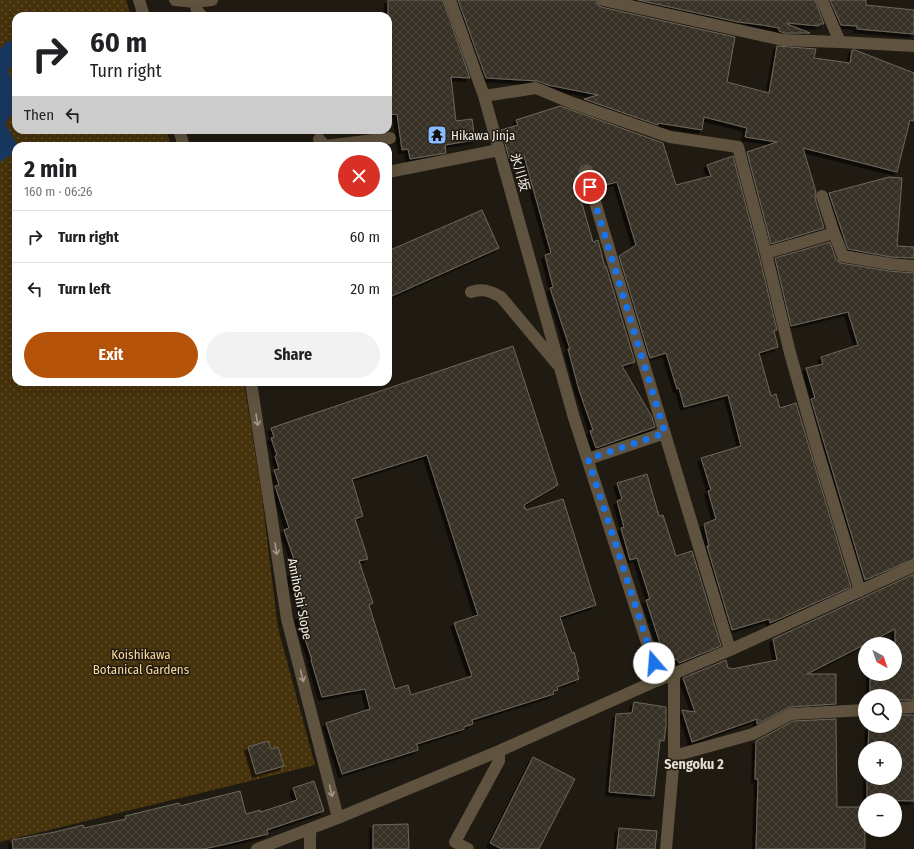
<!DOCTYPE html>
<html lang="en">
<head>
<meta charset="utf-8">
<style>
	body { margin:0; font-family:"Fira Sans Condensed","Noto Sans JP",sans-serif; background:#f2f2f2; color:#202124; height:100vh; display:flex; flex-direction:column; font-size:15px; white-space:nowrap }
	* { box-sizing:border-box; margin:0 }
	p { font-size:13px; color:#757577 }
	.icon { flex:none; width:22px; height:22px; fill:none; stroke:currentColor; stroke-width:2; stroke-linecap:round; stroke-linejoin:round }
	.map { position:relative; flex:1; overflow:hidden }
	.side { position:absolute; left:12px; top:142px; width:380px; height:244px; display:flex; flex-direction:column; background:#fff; border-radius:12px; box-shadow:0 4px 16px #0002 }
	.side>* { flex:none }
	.guide { position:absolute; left:12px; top:12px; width:380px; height:122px; border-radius:12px; box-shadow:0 4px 16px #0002; background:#fff; color:#202124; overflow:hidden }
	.needle { width:26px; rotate:140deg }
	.controls { position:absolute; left:858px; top:637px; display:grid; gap:8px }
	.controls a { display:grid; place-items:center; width:44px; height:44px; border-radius:50%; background:#fff; box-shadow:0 4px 16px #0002; font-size:20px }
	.pin { position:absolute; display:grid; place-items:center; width:34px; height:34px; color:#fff; margin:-17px; border:2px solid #fff; border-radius:50%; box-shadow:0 1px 4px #0007 }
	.me { position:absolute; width:44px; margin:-22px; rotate:342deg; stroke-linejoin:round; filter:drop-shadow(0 0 3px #0008) }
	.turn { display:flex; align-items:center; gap:14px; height:84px; padding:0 12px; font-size:18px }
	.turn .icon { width:52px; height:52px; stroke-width:2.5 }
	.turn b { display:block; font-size:28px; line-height:34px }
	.then { display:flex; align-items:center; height:38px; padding:0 12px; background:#0003; gap:8px; font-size:15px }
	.round { display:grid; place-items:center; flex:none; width:42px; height:42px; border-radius:21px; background:#f2f2f2 }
	.overview { display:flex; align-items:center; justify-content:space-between; height:68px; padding:0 12px }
	h1 { font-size:24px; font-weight:700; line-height:30px }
	.primary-button { display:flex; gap:8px; margin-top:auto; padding:8px 12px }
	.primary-button a { flex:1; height:46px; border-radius:24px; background:#b45309; color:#fff; font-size:16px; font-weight:700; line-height:46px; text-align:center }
	.primary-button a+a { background:#f2f2f2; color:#202124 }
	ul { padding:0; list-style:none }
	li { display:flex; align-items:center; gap:12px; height:52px; padding:0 12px; border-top:1px solid #e0e0e0 }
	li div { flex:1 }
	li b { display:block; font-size:15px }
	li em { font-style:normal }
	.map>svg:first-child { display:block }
	.garden { fill:url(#garden-dots) }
	.water { fill:#193860 }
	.building { fill:url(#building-cross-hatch); stroke:#6d675c; fill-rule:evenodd; filter:url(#shadow) }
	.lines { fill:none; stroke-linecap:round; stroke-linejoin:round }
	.minor { stroke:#5f523e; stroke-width:12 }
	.oneway { stroke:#a2998b }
	.route { stroke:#1a73e8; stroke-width:7; stroke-dasharray:0 12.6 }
	.labels { text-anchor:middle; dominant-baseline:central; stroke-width:3; stroke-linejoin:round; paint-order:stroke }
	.poi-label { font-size:13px; fill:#f3efe9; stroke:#201b12; text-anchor:start }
	.street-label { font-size:13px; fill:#f3efe9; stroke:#201b12 }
	.park-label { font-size:13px; fill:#fbd79a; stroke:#201b12 }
	.neighbourhood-label { font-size:14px; font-weight:bold; fill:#e4ddd1; stroke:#201b12 }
</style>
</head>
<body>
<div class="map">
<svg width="914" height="849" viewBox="0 0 914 849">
	<defs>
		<pattern id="garden-dots" width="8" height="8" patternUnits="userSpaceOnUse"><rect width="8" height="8" fill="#46320b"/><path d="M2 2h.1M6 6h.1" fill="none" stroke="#61502f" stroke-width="1.8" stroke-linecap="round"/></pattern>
		<pattern id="building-cross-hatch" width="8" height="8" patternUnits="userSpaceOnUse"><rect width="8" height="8" fill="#373127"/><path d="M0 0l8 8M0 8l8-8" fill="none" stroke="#4b453c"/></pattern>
		<filter id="shadow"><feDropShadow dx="-3.5" dy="3.5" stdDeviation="0" flood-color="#0009"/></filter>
	</defs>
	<rect width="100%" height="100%" fill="#201b12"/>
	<path class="garden" d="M0 0H126L131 16H16V130H166L172 146H16V382H244L261 490 278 628 315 765 0 842Z"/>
	<path class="water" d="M16 39V65L8 69C11 81 20 95 16 106 14 112 9 118 5 123L18 146H16V152L0 162V49L7 42Z"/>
	<path class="building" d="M388 0H443L470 78 451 77 456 121 472 119 475 140 445 145 446 153 410 159 408 149 402 150 397 114 388 115Z
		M458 0H596L598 5 601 7 735 37 727 82 769 93 777 46 816 49 814 58 850 63 852 50H855L914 73V121L910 120 897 172 803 148 816 192 815 198 824 228 771 244 747 152 777 142 745 137 747 128 704 117 702 130 658 123V125L584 99 598 95 548 85 538 81 486 78Z
		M638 0H815L824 24H819V26L787 23V24L810 33H784L779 31V28L762 25 738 22Z
		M830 0H866V5L914 10V34L857 29V26L841 25Z
		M560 106 663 143 676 185 711 176 707 165 733 156 759 255 777 330 774 331 778 347 759 353 771 396 776 394 780 408 796 403 851 587 770 623 769 619 732 630 707 546H709L704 524 716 519 708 491 711 490 701 458 741 446 728 395 684 407 679 388 677 389 666 353 650 358 619 256 636 245 617 182 598 187 591 167 584 165 581 167 579 171 584 192 579 193 593 242 598 240 605 267 606 266 635 362 622 366 652 417 655 427 596 448 590 431 593 430 579 390 568 349H570L550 288 553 287 545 255 551 253 524 156 510 161 501 130 518 125 516 120Z
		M889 177 902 178 897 246 914 247V258L891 257 848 249 829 193Z
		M482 210 499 248 392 296 388 286V251Z
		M830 242 836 259 841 263 889 271 914 273V559L865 580 811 399 815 398 806 368 823 364 821 357 858 345 848 312 791 326 775 258Z
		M513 346 558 485 524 505 526 510 563 499 596 605 560 617 572 653 574 652 579 671 577 672 579 679 557 687 558 690 553 691 554 694 472 720 473 724 464 727V729L417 744 418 750 342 774 326 723 370 709 365 689 322 697 311 660H312L298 617 304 615 290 574 298 571 284 530 289 528 275 486 279 485 274 470 279 469 275 456 277 455 271 438 274 437 271 428ZM427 455 478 615 454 623 472 676 411 695 408 685 395 689 369 605 373 603 359 561 368 559 355 519 363 516 352 479Z
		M647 474 659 516 663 515 676 556 692 551 721 646 679 663 677 659 666 662 646 600 650 599 637 558 630 560 621 528 624 527 617 501 622 499 617 483Z
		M914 574V700H895V696H870V674H895V629L807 674H836V704L790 707 757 724V719L692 742 682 710 695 712 683 678 726 660 728 668H731L732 669 777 660 773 639Z
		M634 702 666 707V726L664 741 660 740 654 796 609 792 616 714 632 713Z
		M895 715H914V801L867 800V778H895V748H868L869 726H895Z
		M836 719 837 807H865V849H756L758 779H755L756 741 793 721Z
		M268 741 271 749 278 747 284 766 256 774 248 747Z
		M533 757 575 779 539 849H502L490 843Z
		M314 781 324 811 267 830 268 834 231 843 204 849H13L12 840 55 832 83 825 84 828 126 819 125 816 179 803 180 806 240 791 246 814 260 810 261 812 297 800 293 788Z
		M408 824 409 849H373V825Z
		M619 828 657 831 655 849H617Z"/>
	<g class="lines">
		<path class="minor" d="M139 0 144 16
			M175 0 195 2 212 0
			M450 0 484 96 574 418 659 680
			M603 0 783 40 840 42
			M822 0 840 42 914 46
			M195 2 197 11 202 16
			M484 96 536 88 572 103 670 137 738 147 766 253 790 353 818 452 860 591
			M179 130 184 146
			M319 139 325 146 390 138
			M388 172 499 150
			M586 172 730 650
			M822 196 834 233
			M766 253 834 233 843 256 890 264 914 266
			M471 292C483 288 490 291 501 297L557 364
			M251 382 287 619 338 818
			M588 459 665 433
			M895 708 914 707
			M674 756 753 734 791 714 865 710
			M310 829V849
			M257 849 338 818 499 751 649 684 730 650 914 566
			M468 849 455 842 499 761V751
			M666 849 674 756V673"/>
	</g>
	<defs><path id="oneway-shaft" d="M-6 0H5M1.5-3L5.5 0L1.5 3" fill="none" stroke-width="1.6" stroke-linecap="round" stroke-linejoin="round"/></defs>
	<g class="oneway">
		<use href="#oneway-shaft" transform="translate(257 420) rotate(81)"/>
		<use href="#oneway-shaft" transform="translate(276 549) rotate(81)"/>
		<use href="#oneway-shaft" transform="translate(302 676) rotate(76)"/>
		<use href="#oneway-shaft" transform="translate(331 791) rotate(76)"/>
	</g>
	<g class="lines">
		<path class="route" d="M590 187 665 433 588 459 654 663"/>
	</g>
	<defs>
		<symbol id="temple-square" viewBox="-11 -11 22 22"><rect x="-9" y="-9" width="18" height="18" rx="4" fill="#89bafc" stroke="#201b12"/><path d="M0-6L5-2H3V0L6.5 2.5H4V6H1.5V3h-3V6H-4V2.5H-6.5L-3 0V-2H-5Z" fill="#111"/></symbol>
	</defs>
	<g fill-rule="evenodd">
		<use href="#temple-square" x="426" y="124" width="22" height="22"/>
	</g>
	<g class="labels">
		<g class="poi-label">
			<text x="451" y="135">Hikawa Jinja</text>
		</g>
		<g class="street-label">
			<text transform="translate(520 172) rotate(74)">氷川坂</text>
			<text transform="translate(300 599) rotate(79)">Amihoshi Slope</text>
		</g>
		<g class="park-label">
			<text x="141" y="654">Koishikawa<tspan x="141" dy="15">Botanical Gardens</tspan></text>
		</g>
		<g class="neighbourhood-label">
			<text x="694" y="764">Sengoku 2</text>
		</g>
	</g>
</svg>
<div class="controls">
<a><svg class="needle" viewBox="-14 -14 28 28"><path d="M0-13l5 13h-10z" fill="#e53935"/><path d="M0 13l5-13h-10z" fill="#757577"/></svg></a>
<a><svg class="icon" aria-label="search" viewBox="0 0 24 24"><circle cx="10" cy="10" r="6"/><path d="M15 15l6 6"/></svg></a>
<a>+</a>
<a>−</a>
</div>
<div class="pin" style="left:590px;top:187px;background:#d93025"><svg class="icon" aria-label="arrive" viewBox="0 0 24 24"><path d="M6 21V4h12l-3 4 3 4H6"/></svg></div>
<svg class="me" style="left:654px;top:663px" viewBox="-20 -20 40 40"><circle r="19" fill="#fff"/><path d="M0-13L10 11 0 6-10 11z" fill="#1a73e8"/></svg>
<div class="guide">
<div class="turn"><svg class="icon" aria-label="right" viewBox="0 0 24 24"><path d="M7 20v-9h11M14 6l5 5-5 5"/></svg><div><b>60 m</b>Turn right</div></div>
<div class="then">Then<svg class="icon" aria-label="left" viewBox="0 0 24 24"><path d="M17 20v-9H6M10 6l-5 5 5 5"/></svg></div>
</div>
<section class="side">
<div class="overview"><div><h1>2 min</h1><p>160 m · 06:26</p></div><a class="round" style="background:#d93025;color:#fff"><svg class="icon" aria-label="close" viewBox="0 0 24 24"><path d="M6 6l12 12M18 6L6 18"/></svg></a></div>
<ul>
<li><svg class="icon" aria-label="right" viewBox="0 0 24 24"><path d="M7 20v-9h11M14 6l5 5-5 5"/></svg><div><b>Turn right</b></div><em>60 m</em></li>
<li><svg class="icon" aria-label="left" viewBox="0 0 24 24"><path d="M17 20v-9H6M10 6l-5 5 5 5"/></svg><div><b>Turn left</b></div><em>20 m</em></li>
</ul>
<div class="primary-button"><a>Exit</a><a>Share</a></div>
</section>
</div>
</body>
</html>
